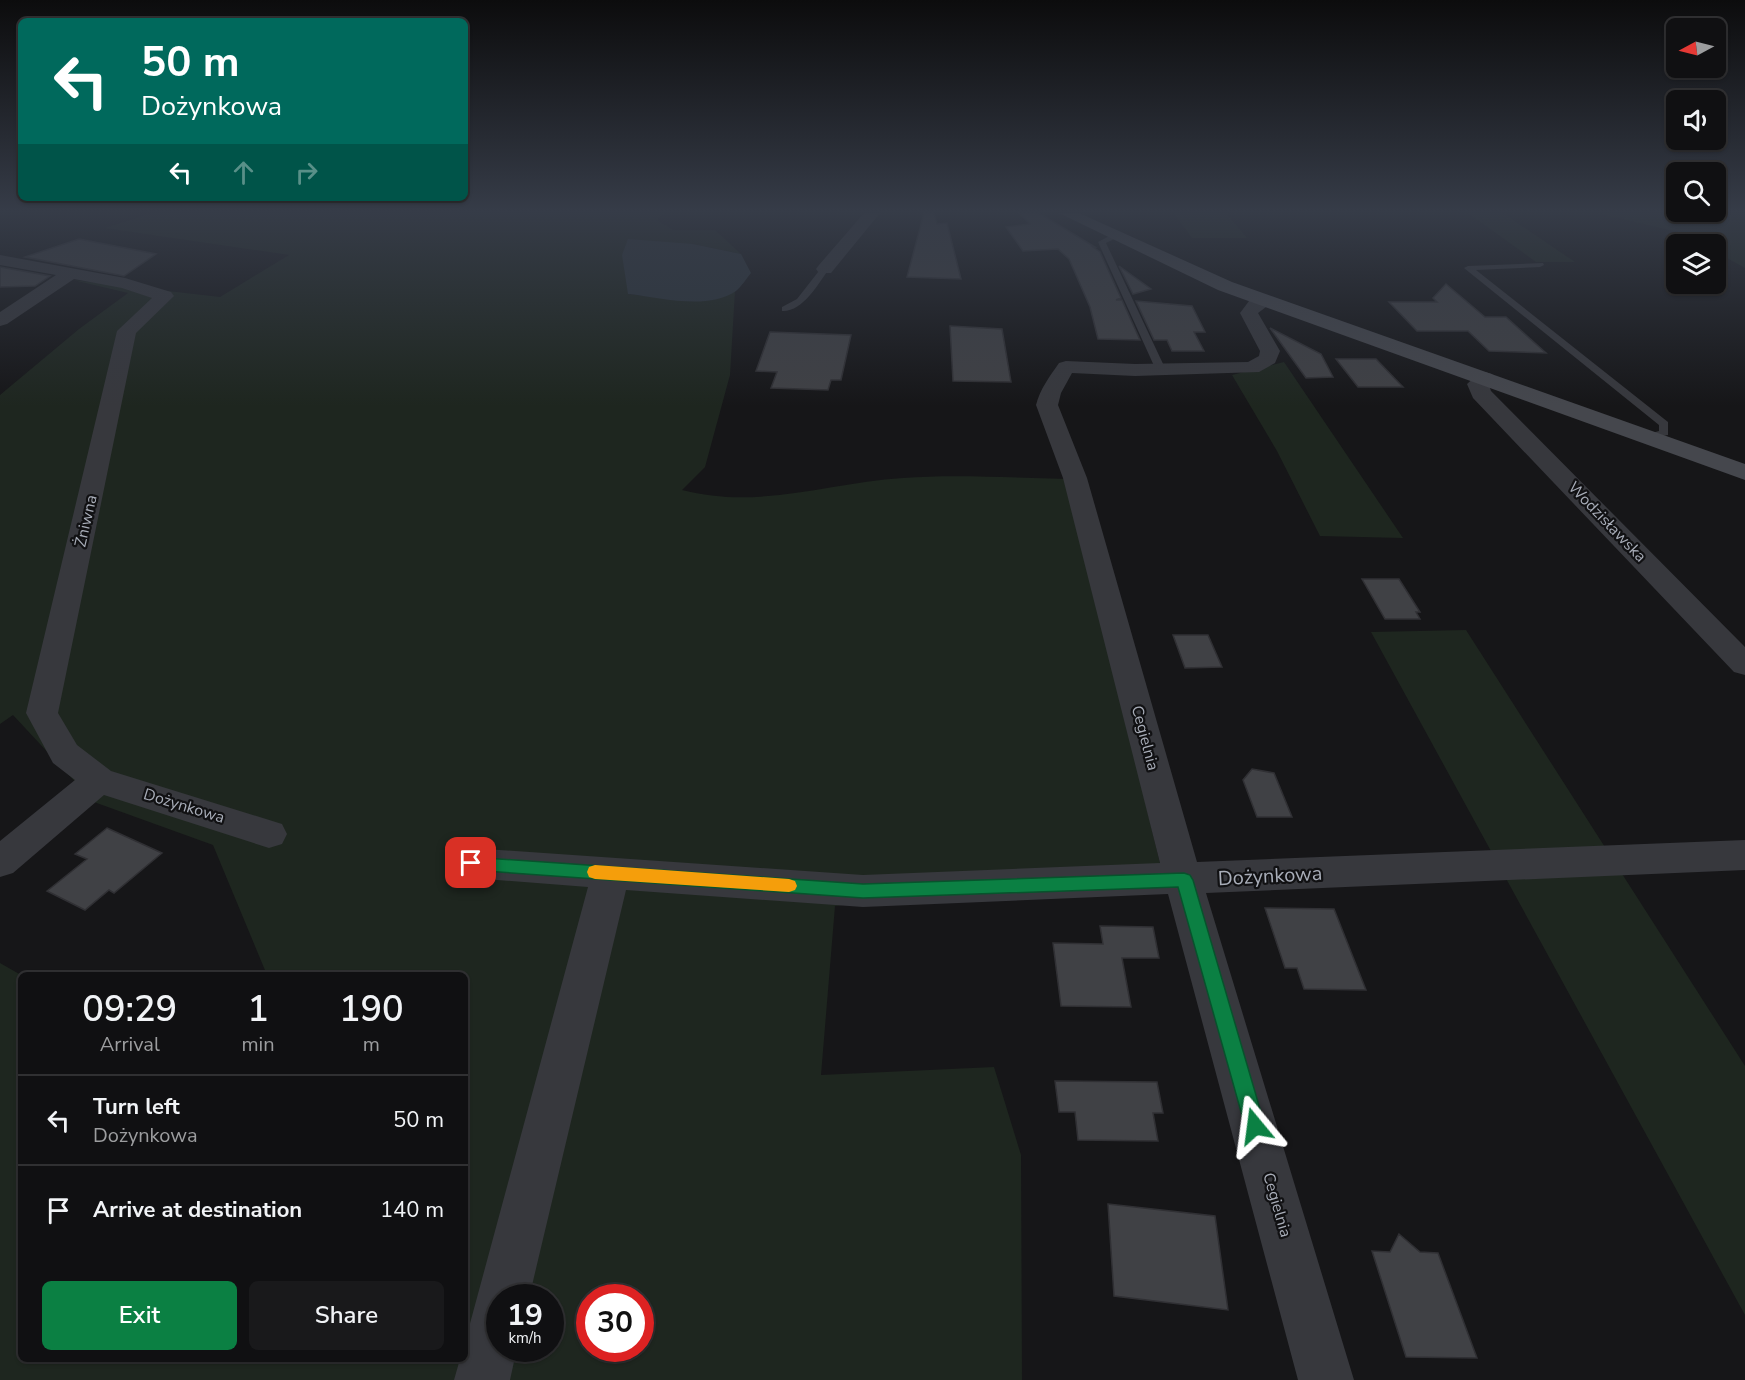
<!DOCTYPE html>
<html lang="en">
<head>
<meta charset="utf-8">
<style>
	body { margin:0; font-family:"Nunito Sans",sans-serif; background:#19191b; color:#f1f3f6; height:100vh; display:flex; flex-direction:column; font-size:22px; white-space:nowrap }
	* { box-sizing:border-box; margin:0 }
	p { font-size:20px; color:#9c9d9f }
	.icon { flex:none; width:33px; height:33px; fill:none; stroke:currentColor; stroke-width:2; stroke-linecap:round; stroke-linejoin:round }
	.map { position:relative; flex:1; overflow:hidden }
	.sheet { position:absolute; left:18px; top:972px; width:450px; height:390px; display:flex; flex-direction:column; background:#101012; border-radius:9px; box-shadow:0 2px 4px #0004,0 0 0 2px #303032 }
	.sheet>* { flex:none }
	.banner { position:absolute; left:18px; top:18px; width:450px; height:183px; border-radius:9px; box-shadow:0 2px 4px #0004,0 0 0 2px #303032; background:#00695c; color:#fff; overflow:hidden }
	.needle { width:39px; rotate:263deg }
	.tools { position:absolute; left:1666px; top:18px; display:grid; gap:12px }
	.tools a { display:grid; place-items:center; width:60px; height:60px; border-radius:9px; background:#101012; box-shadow:0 2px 4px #0004,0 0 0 2px #303032; font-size:30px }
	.speed { position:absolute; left:486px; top:1284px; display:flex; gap:12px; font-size:30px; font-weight:700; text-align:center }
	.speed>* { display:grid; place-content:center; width:78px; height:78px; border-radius:50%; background:#101012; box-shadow:0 2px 4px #0004,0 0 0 2px #303032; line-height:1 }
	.speed small { font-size:15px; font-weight:400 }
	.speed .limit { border:9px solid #d22; background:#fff; color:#111 }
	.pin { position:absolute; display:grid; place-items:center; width:51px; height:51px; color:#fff; margin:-26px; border-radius:12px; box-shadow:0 3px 9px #0006 }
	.me { position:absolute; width:66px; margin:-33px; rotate:344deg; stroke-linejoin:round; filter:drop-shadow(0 0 4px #0008) }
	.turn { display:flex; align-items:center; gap:21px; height:126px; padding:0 24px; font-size:27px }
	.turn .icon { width:78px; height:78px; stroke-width:2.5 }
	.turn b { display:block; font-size:42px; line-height:51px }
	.lanes { display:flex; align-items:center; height:57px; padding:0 24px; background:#0003; justify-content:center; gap:30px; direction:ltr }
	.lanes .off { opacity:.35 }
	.eta { display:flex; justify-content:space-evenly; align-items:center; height:102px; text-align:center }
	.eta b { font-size:36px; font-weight:600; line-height:42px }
	.cta { display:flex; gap:12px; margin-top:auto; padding:12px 24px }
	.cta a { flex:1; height:69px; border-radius:9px; background:#0b8043; color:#fff; font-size:24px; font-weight:600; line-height:69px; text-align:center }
	.cta a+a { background:#19191b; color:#f1f3f6 }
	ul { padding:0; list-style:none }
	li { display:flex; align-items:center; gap:18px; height:90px; padding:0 24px; border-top:2px solid #303032 }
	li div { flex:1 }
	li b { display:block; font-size:22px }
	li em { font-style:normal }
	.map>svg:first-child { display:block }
	.green { fill:#1e261f; fill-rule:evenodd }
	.water { fill:#2c353c }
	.building { fill:#404145; stroke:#303034; stroke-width:1.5 }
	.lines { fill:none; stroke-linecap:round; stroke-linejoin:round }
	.lane { fill:#37383d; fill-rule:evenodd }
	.street { fill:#37383d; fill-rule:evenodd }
	.secondary { fill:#45474d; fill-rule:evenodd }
	.route { fill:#0b8043; stroke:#07532c; stroke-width:1.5 }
	.slow { fill:#f59e0b }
	.labels { text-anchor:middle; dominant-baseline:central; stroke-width:4.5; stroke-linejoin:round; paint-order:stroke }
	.street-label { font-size:16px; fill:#a8adb8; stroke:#111113 }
	.near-street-label { font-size:20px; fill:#a8adb8; stroke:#111113 }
</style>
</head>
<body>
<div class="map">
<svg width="1745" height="1380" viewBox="0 0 1745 1380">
	<rect width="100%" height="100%" fill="#161618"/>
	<path class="green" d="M152 213H663L657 220 673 230H715L741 254 693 244 628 294C668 298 696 306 735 291L730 375 705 467 682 490C758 510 827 483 903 478 957 474 1012 478 1067 479L1166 888 983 889 835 906 821 1075 994 1067 1021 1155 1022 1380H0V963L21 975V1359H465V975H267L213 845 94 802 13 715 0 724V395L79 329 128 293 73 280 220 297 289 255 105 228ZM500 1298H550V1348H500ZM590 1298H640V1348H590Z
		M1174 213H1226L1247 238H1192Z
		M1468 213H1503L1575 262H1536Z
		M1597 213H1745V268L1716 252V244H1701L1678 232Z
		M1284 362 1403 538 1320 536 1277 451 1232 375Z
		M1466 630 1745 1066V1315L1371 632Z"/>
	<path class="water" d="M628 239 693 244 741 254 751 273C747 278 741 287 736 291 707 311 659 297 628 294L622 255Z"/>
	<path class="building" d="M924 213H934L937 224 947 223 961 279 907 277Z
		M1019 213H1039L1095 247H1093L1100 252 1121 298 1116 300H1122L1140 340 1098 339 1090 307 1069 259 1058 249 1023 251 1006 227 1030 224Z
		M79 239 156 254 124 276 25 257Z
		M1119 266 1151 289 1133 294Z
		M0 267 50 276 35 286 0 287Z
		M1446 284 1485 317H1506L1546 353 1489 351 1468 331H1417L1389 302H1437L1433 298Z
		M1136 301 1192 306 1205 332H1194L1204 351H1172L1167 340H1154Z
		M950 326 1002 329 1011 382 953 381Z
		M1270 328 1321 354 1333 377 1306 378Z
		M770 332 851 335 841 380H831L828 390 771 388 777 372 756 371Z
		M1336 359H1376L1403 387H1358Z
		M1362 579H1399L1420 612H1416L1420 619H1385Z
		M1173 635H1208L1222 667 1185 668Z
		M1252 769 1274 773 1292 817H1257L1243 780Z
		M107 828 162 853 114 893 109 890 85 910 47 891 87 859 75 854Z
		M1265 908 1334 909 1366 990 1304 989 1297 968H1285Z
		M1100 926 1153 927 1159 958H1122L1131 1007 1061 1006 1053 943 1103 944Z
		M1055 1081 1157 1082 1163 1113H1153L1158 1141 1078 1140 1075 1112H1059Z
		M1108 1204 1215 1216 1228 1310 1114 1296Z
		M1399 1234 1420 1252 1438 1253 1477 1358 1406 1357 1372 1251 1390 1252Z"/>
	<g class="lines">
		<path class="lane" d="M1113 234 1120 236 1106 243 1165 368 1163 370 1155 368 1098 242Z
			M1543 263 1544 265 1540 267 1476 270 1668 422V435L1645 439V435L1659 431V425L1464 268 1468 266Z
			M822 267 829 269C818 284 803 312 782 311V307L797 299Z"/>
		<path class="street" d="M864 213H880L831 273H819L816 269 819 265Z
			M0 255 125 278 171 292 174 296 136 333 58 713 77 745 111 771 282 824 287 834 282 844 269 848 104 795 13 873 0 877V841L75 780 53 763 26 713 117 331 152 298 122 288 74 279 7 324 0 326V312L56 275 0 265Z
			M1265 296 1274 301 1258 313 1280 351 1275 363 1259 372 1135 376 1072 373 1061 393 1058 405 1087 478 1197 862 1745 840V870L1206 893 1354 1380H1298L1168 894 863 907 626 890 529 1298H500V1348H517L510 1380H454L460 1359H465V1342L588 887 471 878 458 874 452 863 458 852 471 848 863 875 1160 863 1063 478 1036 405C1040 389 1050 376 1059 363L1066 361 1135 364 1248 362 1259 356 1260 351 1240 313 1249 301Z
			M1485 372 1492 374 1495 378 1489 385 1491 391 1745 647V675L1734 672 1473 398 1467 384 1478 374Z"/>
		<path class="secondary" d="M1059 213H1079L1232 282 1745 464V480L1218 290Z"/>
	</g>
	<linearGradient id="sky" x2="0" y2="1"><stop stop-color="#0c0c0d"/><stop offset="0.52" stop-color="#363c48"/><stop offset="1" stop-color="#363c48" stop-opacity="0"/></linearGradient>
	<rect width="1745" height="406" fill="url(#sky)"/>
	<path class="route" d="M471 857 863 884 1184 873 1190 875 1193 880 1265 1126 1262 1133 1255 1136 1247 1133 1245 1126 1178 887 863 898 471 870 465 868 463 863 465 858Z"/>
	<path class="slow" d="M595 865 789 879 795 881 797 886 795 890 789 892 595 879 589 877 587 872 589 867Z"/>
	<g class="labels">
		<g class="street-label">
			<text transform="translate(86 521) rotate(-77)">Żniwna</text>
			<text transform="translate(1607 522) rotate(46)">Wodzisławska</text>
			<text transform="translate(1145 738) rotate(75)">Cegielnia</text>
			<text transform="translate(184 806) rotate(17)">Dożynkowa</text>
			<text transform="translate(1277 1205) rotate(74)">Cegielnia</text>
		</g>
		<g class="near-street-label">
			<text transform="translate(1270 876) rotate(-3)">Dożynkowa</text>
		</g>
	</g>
</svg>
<div class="tools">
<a><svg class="needle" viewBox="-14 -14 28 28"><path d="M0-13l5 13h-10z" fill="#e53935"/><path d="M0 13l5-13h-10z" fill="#9c9d9f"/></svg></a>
<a><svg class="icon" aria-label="sound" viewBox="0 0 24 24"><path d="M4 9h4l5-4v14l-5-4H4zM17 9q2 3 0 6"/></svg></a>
<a><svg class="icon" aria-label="search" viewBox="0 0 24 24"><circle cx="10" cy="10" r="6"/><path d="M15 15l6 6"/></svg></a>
<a><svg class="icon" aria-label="layers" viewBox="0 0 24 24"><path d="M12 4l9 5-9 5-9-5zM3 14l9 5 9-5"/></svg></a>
</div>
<div class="speed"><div>19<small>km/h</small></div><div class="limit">30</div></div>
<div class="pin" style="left:471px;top:863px;background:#d93025"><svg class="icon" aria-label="arrive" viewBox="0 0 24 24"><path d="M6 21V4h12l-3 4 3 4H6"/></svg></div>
<svg class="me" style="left:1255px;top:1126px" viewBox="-20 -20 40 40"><path d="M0-17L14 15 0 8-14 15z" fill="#0b8043" stroke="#fff" stroke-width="4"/></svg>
<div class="banner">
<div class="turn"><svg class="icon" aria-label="left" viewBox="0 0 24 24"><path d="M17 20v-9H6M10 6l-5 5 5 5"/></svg><div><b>50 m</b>Dożynkowa</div></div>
<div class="lanes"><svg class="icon" aria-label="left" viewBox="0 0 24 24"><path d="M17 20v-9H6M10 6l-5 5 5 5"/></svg><svg class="icon off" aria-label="ahead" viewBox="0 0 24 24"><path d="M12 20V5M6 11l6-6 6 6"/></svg><svg class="icon off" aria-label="right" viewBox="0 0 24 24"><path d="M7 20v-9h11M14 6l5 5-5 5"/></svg></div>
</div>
<section class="sheet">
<div class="eta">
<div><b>09:29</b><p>Arrival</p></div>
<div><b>1</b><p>min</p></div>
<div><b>190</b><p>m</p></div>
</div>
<ul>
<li><svg class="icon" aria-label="left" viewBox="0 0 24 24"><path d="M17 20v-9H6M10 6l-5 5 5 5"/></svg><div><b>Turn left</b><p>Dożynkowa</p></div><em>50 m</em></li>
<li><svg class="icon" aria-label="arrive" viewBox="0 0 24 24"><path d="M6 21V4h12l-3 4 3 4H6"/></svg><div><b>Arrive at destination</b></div><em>140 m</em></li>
</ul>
<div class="cta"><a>Exit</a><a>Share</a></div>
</section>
</div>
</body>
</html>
